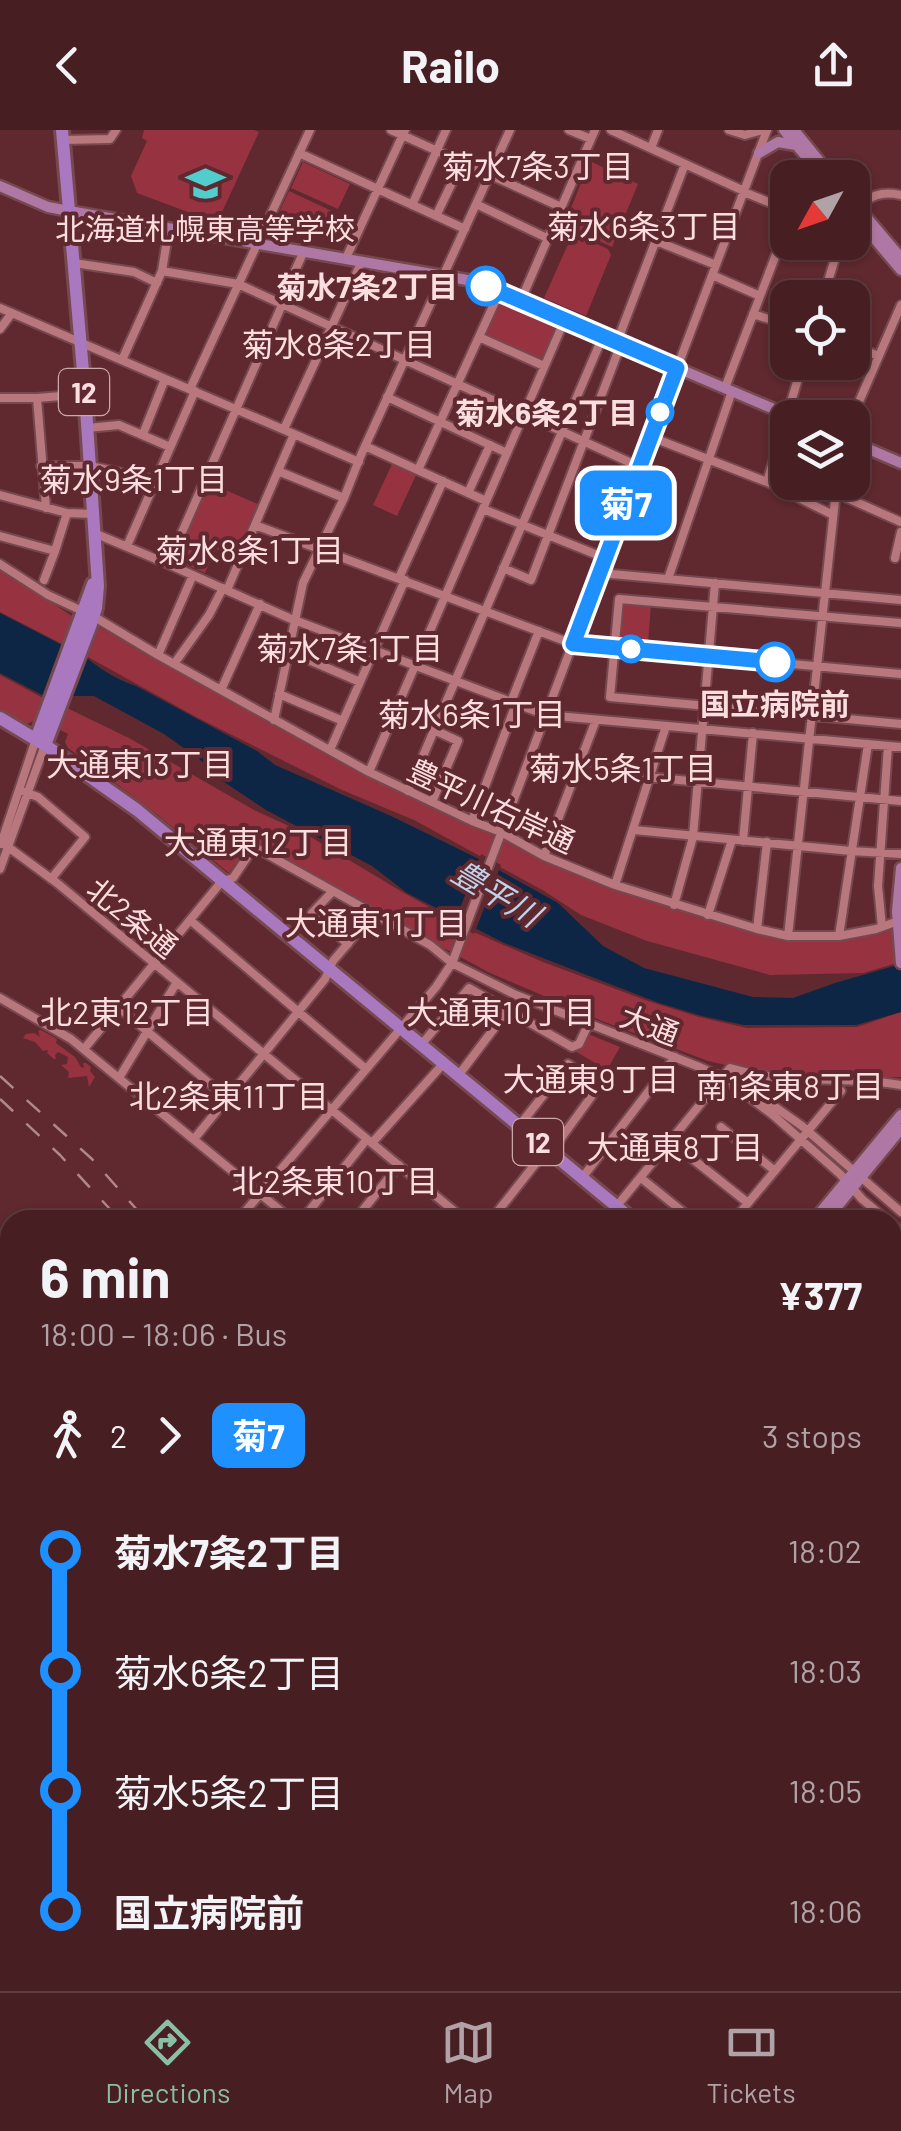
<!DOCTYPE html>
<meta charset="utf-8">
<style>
:root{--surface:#471f23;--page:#4e272b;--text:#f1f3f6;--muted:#b0a2a6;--line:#5f3d41;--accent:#8abfa5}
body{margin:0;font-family:Barlow,"Noto Sans JP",sans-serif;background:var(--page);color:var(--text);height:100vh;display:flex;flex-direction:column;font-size:38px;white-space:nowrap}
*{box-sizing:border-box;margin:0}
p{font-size:32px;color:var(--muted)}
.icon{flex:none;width:55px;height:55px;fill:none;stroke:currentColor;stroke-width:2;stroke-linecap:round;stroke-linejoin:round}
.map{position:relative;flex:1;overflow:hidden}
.details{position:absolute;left:0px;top:1080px;width:902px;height:782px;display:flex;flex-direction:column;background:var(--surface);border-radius:30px 30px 0 0;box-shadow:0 2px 8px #0004,0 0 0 2px var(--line)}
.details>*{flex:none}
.badge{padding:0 20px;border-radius:15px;font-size:35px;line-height:65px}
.needle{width:65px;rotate:230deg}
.buttons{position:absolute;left:770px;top:30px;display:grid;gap:20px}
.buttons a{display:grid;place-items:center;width:100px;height:100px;border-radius:20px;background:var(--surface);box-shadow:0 2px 8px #0004,0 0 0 2px var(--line);font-size:50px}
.map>.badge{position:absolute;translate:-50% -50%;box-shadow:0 0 0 5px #fff}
.legs{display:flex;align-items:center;gap:15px;height:110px;padding:0 40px;font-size:32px}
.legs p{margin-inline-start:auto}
.headline{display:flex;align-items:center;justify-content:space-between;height:170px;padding:0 40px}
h1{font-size:55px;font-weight:700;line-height:75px}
ul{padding:0 40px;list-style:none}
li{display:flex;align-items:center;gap:35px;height:120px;font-size:38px}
li i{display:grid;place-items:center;width:15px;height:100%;margin:0 12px;background:currentColor}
li i::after{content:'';width:25px;height:25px;margin:-12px;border:8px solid;border-radius:50%;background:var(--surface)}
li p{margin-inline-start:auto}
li:first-child i{background:linear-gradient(#0000 50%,currentColor 0)}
li:last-child i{background:linear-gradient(currentColor 50%,#0000 0)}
header{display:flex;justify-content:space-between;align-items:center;height:130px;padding:0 40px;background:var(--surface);font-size:45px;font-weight:700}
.tabs{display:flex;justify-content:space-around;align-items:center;height:140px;border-top:2px solid var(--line);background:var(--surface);font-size:28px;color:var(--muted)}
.tabs a{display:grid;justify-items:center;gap:5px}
.tabs .on{color:var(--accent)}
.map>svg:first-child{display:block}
</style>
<header><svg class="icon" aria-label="back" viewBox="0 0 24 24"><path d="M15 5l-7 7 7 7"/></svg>Railo<svg class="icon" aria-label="share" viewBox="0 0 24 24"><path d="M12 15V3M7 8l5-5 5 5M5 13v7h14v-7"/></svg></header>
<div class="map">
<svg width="901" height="1861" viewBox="0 0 901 1861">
<rect width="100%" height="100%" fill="#5f292f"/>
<!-- green -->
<path fill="#973241" d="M144 0H254L259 2 217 93 137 63 131 46 147 11 142 8Z
M590 31 638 54 612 117 564 95Z
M303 32 350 54 338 79 291 58Z
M289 61 336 83 324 109 277 87Z
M573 103 608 119 611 125 586 186 544 168Z
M500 170 558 195 543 232 483 206Z
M393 332 417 343 397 386 373 375Z
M209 353 258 374 235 427 216 419 205 443 175 430Z
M0 439 75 488 64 515 0 482Z
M622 472 651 475 648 513 619 510Z
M99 497 346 633 510 711 558 737 613 758 779 808 807 812 839 809 877 802 901 794V832L863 843 770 845 647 811 581 785 544 761 414 690 342 660 198 588 88 527Z
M0 545 43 568 38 589 27 594 0 579Z
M67 578 129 608 254 680 304 703 404 763 476 803 543 832 648 871 699 887 747 898 857 897 901 882V947H805L760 943 708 931 602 891 488 842 320 751 235 700 251 713 229 743 149 678 68 618 65 612 68 604 60 600Z
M41 900 57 909 56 913 75 927 81 937 84 938 83 933H86L91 937 90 941 95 947 89 957 87 946 68 948 69 942 61 935 67 934 68 927 58 922 55 925 56 929H54L47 923 48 920 43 921 35 912 23 908 26 904 34 903 40 907 38 901Z
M588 904 620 917 607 940 575 921 580 919Z"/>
<!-- water -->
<path fill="#0e2645" d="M0 483 87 528C101 540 118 550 136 556L257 621 275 635 391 686 479 729 558 773 603 816 644 838 753 867 793 868 835 853 901 834V882L856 895H744L702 886 659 873 504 813 407 763 372 736 266 680 224 652 199 629 164 604 94 566H44L0 543Z"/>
<!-- pier -->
<path fill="#5f292f" d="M481 724 501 735 474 804 454 794Z"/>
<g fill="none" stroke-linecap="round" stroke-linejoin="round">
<defs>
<path id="minor" d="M391 0 561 77
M569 0 591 9 595 0
M611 0 744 61
M729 0 745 5 763 0
M63 10 110 9 116 0
M651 18 658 0
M299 23 465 99
M804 48 811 33
M744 62 788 80
M476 74 547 108
M412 75 446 0
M855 81C869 65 881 61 901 65
M436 86 462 32
M169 98 162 141 238 154 640 337
M656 111 716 135
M346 128 405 0
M74 133 134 142 157 153
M712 145 760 166
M823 168 840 112
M521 170 591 9
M280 174 304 121
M0 178 359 332
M753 184 788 195
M0 199 12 183
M479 207 544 236
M617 212 685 34
M852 216 879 226
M122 230 162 141
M725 258 788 93
M190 259 310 0
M387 267 507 323
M0 268H37
M852 288 901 175
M87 298 119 295 170 317
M284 299 362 131
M143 304 165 249
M651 307 767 352 833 385
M365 316 486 371
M41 336H90L155 350
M418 340 500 161
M278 341 344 368
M767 352 803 232
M468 363 490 315
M836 363 901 392
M0 365 67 383 93 384
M46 378 37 268 85 264
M483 379 605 428
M255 395 573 514 901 544
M94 403 168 434 289 488 546 585 901 617
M0 406 55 421 67 383
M127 416 195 261
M895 428 901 402
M0 434 48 465 93 486 158 525 369 642 472 691 501 702 544 726 615 755 757 799 788 806H839L876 799 901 790
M168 434 282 175
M503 438 531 450 621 214
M600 443 901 470
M399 448 443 351
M668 449 732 261
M44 450 55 421
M227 460 294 304
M901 493 619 469 610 567 901 594
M288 521 360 552
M158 525 193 445
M174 534 209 485 223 458
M221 560 260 474
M279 564 343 591
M511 572 539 501
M274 590 303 453 344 368 361 325 510 0
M330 620 405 450
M581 628 626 645 901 671
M369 642 565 189
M20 660 38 667 85 707 51 749
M408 661 603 206
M432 672 458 611 434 600
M472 691 516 574
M634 700 851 721 901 724
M0 711 57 753 465 1090
M743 711 753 603
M1 714 36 609
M544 726 596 590
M0 739 45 615
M615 755 666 596
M332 762 312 783 348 814
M674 775 693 707 715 453
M708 785 732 710
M190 790 366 939
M882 797 878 756 888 616
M757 799 767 712
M788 806 837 352
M839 806 868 614
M0 868 71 909 292 1090
M118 877 227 968
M421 915 469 858 572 917 579 914 588 895
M84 919 222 751 233 748 254 717 430 815 452 833 516 865 697 936 751 960 802 996 901 1082
M458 946 508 880
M119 948 177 852
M734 956 773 985 840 1044 862 1069 887 1090
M519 996 568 934 599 956 551 1022
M721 997 775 1041
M194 1009 325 849 333 831 373 784
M670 1011 748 1073
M372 1013 443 934
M582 1048 675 927
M641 1048 693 1090
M616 1077 730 938C790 956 842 945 901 955
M238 1090 436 857 452 833 767 0
M302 1090 367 1009
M355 1090 399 1035
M491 1090 547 1019
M734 1090 841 961
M892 1094 901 1102
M892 1170 901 1163
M0 1244 10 1232
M892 1248 901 1238
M892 1255 901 1262
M0 1288 10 1290
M892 1442 901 1449
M892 1508 901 1498
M0 1572 10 1560
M892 1592 901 1581
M892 1675 901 1664
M0 1688 10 1696
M892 1730 901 1737
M0 1747 10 1734
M0 1757 10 1765
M892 1759 901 1748
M0 1820 10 1801
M892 1842 901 1832
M200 1852 210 1861
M262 1852 263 1861
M366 1852 376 1861
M701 1852 711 1861
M765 1852 772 1861
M870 1852 880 1861
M463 1861 470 1852
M606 1861 613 1852
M739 1861 746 1852
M805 1861 812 1852"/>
<path id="major" d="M784 0 824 48
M794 0 833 48
M759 23 778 12 796 15
M0 56 48 77 69 81 473 151 795 288
M852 70 901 128
M852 82 901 140
M852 312 901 333
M901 738 897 781 901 833
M814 1090 901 985
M826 1090 901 999
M98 1861 105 1852"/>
<path id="highway" d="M0 588 45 615 137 680 633 1090
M36 609 93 454
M45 615 91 494 96 478 98 456 85 264 62 0
M892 1304 901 1311"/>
</defs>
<!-- minor casing -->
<use href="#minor" stroke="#76484f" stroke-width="12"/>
<!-- major casing -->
<use href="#major" stroke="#76484f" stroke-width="15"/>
<!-- highway casing -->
<use href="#highway" stroke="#76484f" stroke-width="18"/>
<!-- minor -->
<use href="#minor" stroke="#b7777c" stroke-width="8"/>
<!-- major -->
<use href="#major" stroke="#af78a4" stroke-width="10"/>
<!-- highway -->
<use href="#highway" stroke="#a978be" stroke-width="12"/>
<!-- rail -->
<path stroke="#b0878b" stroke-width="2.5" stroke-dasharray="18 18" stroke-linecap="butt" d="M0 946 92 1029 146 1090
M0 969 60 1025 120 1090
M722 1852 730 1861
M741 1852 748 1861"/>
</g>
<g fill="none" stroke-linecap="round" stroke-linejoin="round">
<defs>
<path id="line-1" d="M486 156 677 238 573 514 775 532"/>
</defs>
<!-- line-1 casing -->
<use href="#line-1" stroke="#fff" stroke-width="22"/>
<!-- line-1 -->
<use href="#line-1" stroke="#1e90ff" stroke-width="15"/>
</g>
<!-- icons -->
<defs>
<symbol id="school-bare" viewBox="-9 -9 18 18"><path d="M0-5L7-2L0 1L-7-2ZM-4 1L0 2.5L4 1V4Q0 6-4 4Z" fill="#52cdcd" stroke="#5f292f" stroke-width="2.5" paint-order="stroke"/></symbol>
</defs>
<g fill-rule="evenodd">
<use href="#school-bare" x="178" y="26" width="55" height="55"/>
</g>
<!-- markers -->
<g fill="#fff" stroke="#1e90ff" stroke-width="5">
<circle cx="486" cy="156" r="18"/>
<circle cx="660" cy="282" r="12"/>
<circle cx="631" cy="519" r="12"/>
<circle cx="775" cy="532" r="18"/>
</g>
<g text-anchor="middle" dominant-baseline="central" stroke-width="8" stroke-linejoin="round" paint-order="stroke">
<!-- shield labels -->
<g fill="#5f292f" stroke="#cca8aa" stroke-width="2.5">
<rect x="59" y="239" width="50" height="46" rx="8"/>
<rect x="513" y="989" width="50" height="46" rx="8"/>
</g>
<g font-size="28" font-weight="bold" fill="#fbdedf">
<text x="84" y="262">12</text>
<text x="538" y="1012">12</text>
</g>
<!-- poi labels -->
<g font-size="30" fill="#fbdedf" stroke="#5f292f">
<text x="205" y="98">北海道札幌東高等学校</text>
</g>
<!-- stop labels -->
<g font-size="30" font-weight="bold" fill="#fbdedf" stroke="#5f292f" text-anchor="end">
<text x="458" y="156">菊水7条2丁目</text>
<text x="638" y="282">菊水6条2丁目</text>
<text x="775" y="573" text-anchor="middle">国立病院前</text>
</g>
<!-- street labels -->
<g font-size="30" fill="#fbdedf" stroke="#5f292f">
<text transform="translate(492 675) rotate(25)">豊平川右岸通</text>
<text transform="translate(133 787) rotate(39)">北2条通</text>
<text transform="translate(650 894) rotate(21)">大通</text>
</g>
<!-- neighbourhood labels -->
<g font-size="32" fill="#fbdedf" stroke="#5f292f">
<text x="538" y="35">菊水7条3丁目</text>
<text x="644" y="95">菊水6条3丁目</text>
<text x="339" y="213">菊水8条2丁目</text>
<text x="134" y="348">菊水9条1丁目</text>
<text x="250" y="419">菊水8条1丁目</text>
<text x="350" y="517">菊水7条1丁目</text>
<text x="472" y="583">菊水6条1丁目</text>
<text x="140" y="633">大通東13丁目</text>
<text x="623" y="637">菊水5条1丁目</text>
<text x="258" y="711">大通東12丁目</text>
<text x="376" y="792">大通東11丁目</text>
<text x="127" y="881">北2東12丁目</text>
<text x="501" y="881">大通東10丁目</text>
<text x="591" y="948">大通東9丁目</text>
<text x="790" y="955">南1条東8丁目</text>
<text x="229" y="965">北2条東11丁目</text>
<text x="675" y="1016">大通東8丁目</text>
<text x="335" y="1050">北2条東10丁目</text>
</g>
<!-- water labels -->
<g font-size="32" font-style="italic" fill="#c0d2e9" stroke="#5f292f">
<text transform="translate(497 762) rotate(31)">豊平川</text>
</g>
</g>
</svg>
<div class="buttons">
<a><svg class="needle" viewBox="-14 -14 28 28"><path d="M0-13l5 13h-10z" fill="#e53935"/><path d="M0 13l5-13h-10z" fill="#b0a2a6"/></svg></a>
<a><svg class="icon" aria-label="locate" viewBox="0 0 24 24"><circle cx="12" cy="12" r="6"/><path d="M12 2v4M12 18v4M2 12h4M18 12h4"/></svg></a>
<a><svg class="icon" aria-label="layers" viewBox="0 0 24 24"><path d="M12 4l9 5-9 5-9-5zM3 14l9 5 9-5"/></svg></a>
</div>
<b class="badge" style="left:626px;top:373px;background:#1e90ff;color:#fff">菊7</b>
<section class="details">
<div class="headline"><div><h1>6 min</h1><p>18:00 – 18:06 · Bus</p></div><b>¥377</b></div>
<div class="legs"><svg class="icon" aria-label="walk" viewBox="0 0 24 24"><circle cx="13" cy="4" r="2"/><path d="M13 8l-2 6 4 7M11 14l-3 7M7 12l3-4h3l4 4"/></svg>2<svg class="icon" aria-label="forward" viewBox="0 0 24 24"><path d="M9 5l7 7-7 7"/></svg><b class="badge" style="background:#1e90ff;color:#fff">菊7</b><p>3 stops</p></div>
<ul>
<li><i style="color:#1e90ff"></i><b>菊水7条2丁目</b><p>18:02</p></li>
<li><i style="color:#1e90ff"></i><span>菊水6条2丁目</span><p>18:03</p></li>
<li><i style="color:#1e90ff"></i><span>菊水5条2丁目</span><p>18:05</p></li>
<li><i style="color:#1e90ff"></i><b>国立病院前</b><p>18:06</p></li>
</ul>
</section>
</div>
<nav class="tabs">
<a class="on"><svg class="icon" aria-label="directions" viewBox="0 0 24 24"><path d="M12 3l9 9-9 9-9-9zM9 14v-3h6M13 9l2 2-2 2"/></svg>Directions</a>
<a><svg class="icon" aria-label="map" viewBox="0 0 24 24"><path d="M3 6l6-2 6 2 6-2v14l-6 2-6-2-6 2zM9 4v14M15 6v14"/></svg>Map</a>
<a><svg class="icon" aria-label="tickets" viewBox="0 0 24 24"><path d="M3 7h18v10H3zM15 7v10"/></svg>Tickets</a>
</nav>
